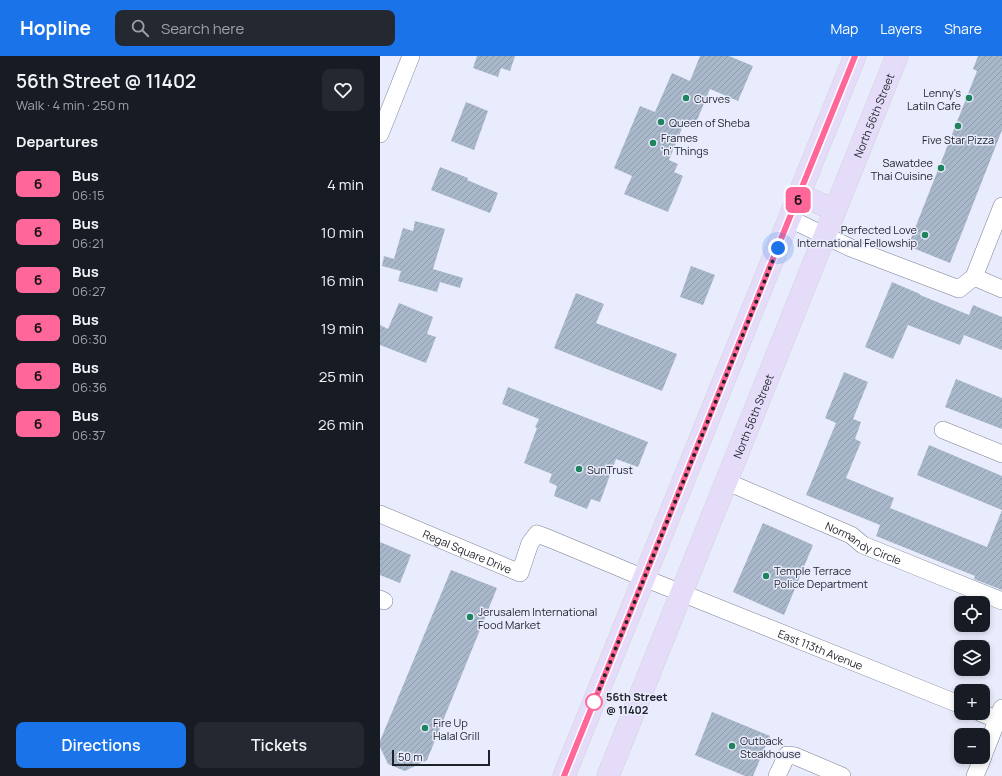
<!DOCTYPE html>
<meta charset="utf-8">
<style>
:root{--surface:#171b24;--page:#242831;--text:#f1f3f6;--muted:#9ea1a6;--accent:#1a73e8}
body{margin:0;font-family:Manrope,sans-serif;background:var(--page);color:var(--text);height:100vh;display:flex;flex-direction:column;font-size:15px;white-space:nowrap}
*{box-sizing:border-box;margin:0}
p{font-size:13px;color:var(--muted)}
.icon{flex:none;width:22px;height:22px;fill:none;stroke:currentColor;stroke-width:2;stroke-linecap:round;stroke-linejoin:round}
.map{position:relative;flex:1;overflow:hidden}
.details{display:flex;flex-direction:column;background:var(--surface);width:380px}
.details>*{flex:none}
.badge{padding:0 8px;border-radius:6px;font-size:14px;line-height:26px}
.tools{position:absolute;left:574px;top:540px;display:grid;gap:8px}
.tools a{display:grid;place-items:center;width:36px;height:36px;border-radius:8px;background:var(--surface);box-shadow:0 2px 6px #0003;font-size:20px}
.scale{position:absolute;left:12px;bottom:10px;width:98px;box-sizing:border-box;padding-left:4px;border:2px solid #1f2129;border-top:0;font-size:11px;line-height:14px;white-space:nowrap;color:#1f2129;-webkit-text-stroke:3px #e8ecfd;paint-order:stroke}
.you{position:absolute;width:20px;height:20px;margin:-10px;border:3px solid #fff;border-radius:50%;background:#1a73e8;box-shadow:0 0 0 6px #1a73e833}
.map>.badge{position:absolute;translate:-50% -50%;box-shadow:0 0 0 2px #fff}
h2{padding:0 16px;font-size:15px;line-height:36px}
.round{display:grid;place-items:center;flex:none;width:42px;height:42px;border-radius:8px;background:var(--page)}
.headline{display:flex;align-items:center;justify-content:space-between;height:68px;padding:0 16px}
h1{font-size:19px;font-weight:600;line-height:30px}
.action{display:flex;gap:8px;margin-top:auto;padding:8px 16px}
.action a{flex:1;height:46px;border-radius:8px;background:var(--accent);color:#fff;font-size:16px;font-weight:600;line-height:46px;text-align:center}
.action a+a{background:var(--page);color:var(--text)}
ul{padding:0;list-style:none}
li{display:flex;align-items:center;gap:12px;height:48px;padding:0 16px}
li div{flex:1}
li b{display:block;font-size:15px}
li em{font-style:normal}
li .badge{min-width:44px;font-weight:700;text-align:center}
header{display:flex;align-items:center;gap:24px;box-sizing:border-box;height:56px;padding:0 20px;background:var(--accent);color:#fff}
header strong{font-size:19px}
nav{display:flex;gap:22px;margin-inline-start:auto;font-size:14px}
.search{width:280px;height:36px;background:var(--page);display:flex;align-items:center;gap:10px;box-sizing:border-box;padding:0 14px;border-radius:8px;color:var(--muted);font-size:15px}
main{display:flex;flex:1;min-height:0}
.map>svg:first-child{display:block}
</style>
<header>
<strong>Hopline</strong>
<div class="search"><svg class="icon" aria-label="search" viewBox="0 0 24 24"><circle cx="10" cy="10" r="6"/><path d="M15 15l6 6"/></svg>Search here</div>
<nav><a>Map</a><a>Layers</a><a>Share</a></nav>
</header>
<main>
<section class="details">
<div class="headline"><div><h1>56th Street @ 11402</h1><p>Walk · 4 min · 250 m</p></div><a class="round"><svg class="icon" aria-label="heart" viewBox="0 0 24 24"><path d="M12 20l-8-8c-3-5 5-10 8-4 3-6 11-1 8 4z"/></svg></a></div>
<h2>Departures</h2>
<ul>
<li><span class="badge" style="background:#f69;color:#111">6</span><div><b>Bus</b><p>06:15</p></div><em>4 min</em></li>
<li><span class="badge" style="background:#f69;color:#111">6</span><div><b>Bus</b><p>06:21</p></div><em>10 min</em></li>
<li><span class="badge" style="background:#f69;color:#111">6</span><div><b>Bus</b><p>06:27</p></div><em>16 min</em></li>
<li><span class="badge" style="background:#f69;color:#111">6</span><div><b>Bus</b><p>06:30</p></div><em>19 min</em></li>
<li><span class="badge" style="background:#f69;color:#111">6</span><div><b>Bus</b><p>06:36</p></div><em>25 min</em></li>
<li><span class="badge" style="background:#f69;color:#111">6</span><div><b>Bus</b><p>06:37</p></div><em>26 min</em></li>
</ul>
<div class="action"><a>Directions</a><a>Tickets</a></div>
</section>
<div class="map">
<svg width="622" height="720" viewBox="0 0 622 720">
<defs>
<pattern id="building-hatch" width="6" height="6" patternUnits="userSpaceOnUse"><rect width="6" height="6" fill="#a8b7c9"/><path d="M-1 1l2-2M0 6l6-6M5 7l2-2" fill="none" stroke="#909dad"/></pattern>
</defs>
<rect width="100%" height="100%" fill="#e8ecfd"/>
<!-- building -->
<path fill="url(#building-hatch)" d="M97 0H135L130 15 121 12 118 21 93 12Z
M320 0H349L373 10 358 45 330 33 315 69 305 65 289 104 298 108 294 116 303 120 288 156 244 138 252 120 234 112 260 50 275 56 292 17 310 25Z
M598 0H622V74L570 207 528 190 597 15 593 13Z
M86 46 108 55 94 94 71 85Z
M60 111 88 122 87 124 118 137 110 157 51 134Z
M35 165 65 173 53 213 83 222 80 232 60 226 57 236 18 225 21 215 2 210 4 200 14 203 23 172 33 175Z
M311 210 335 219 323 249 300 241Z
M512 226 540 238V239L589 259 593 249 622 261V294L584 279 580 289 528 269 513 303 485 291Z
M196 237 224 248 216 267 297 298 282 335 174 292Z
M19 247 53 261 47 278 56 281 46 307 0 289V269L8 273Z
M464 316 488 326 473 363 481 366 475 383 481 386 466 422 514 442 510 452 607 491 622 454 537 419 549 389 622 420V534L594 523 595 520 496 480 500 469 426 439 456 367 445 362Z
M576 323 622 342V373L565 351Z
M128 331 268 386 258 411 236 403 220 446 211 443 207 453 174 440 177 430 169 426 172 418 144 407 157 372 155 371 159 363 122 348Z
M383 467 433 489 404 559 353 536Z
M0 486 31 499 20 527 0 519Z
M71 514 117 532 47 704 25 715 8 708 0 691V685Z
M332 656 390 680 373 720H365L315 699Z"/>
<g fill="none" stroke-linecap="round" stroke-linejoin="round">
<defs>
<g id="minor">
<path d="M0 78 31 0"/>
<path d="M410 163 471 192 579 233 594 221 622 233"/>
<path d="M594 221 622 150"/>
<path d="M563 374 622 398"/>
<path id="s1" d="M345 425 471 479 483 489 622 545"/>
<path id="s2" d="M0 458 140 517 150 487 157 478 168 482 264 522 581 649"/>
<path d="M0 543 4 545"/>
<path d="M601 657 622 665"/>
<path d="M603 700 622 652"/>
<path d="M397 720 407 699 415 700 462 720"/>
<path d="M595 720 603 701"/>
</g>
<g id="major">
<path d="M420 139 455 154"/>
<path d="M184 720 475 0"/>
<path id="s3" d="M228 720 517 0"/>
</g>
</defs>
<!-- minor casing -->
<use href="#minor" stroke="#7b7f92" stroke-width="18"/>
<!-- major casing -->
<use href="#major" stroke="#d2d3d4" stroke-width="23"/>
<!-- minor -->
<use href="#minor" stroke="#fff" stroke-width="17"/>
<!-- major -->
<use href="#major" stroke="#e4dcf8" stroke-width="22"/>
</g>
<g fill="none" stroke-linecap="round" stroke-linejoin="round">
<defs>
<path id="line" d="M184 720 475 0"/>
</defs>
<!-- line casing -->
<use href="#line" stroke="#fff" stroke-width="9"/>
<!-- line -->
<use href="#line" stroke="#f69" stroke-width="6"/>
<!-- walk -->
<path stroke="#1f2129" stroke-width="4" stroke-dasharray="0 7.2" d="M214 646 398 192"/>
</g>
<!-- markers -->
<g fill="#1f845e" stroke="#e8ecfd" stroke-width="1.5">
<circle cx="306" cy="42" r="4"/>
<circle cx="589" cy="42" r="4"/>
<circle cx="281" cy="66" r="4"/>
<circle cx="578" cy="70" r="4"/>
<circle cx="273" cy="87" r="4"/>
<circle cx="561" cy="112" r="4"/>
<circle cx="545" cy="179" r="4"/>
<circle cx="199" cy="413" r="4"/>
<circle cx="386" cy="520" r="4"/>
<circle cx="90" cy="561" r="4"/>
<circle cx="45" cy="672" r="4"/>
<circle cx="352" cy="690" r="4"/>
</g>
<circle fill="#fff" stroke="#f69" stroke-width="2" cx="214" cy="646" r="8"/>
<g text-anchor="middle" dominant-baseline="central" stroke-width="3" stroke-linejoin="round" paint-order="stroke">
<!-- poi labels -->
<g font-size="11" fill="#1f2129" stroke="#e8ecfd" text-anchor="start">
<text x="581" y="36" text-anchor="end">Lenny's<tspan x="581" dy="13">Latiln Cafe</tspan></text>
<text x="314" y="42">Curves</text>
<text x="289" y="66">Queen of Sheba</text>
<text x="281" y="81">Frames<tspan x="281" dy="13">'n' Things</tspan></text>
<text x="578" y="83" text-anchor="middle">Five Star Pizza</text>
<text x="553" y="106" text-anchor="end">Sawatdee<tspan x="553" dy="13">Thai Cuisine</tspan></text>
<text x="537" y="173" text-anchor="end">Perfected Love<tspan x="537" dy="13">International Fellowship</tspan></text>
<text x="207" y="413">SunTrust</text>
<text x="394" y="514">Temple Terrace<tspan x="394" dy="13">Police Department</tspan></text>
<text x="98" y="555">Jerusalem International<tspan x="98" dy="13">Food Market</tspan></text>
<text x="53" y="666">Fire Up<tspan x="53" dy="13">Halal Grill</tspan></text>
<text x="360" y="684">Outback<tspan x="360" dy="13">Steakhouse</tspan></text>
</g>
<!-- street labels -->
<g font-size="11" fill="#1f2129" stroke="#e8ecfd">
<text stroke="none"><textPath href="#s3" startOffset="712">North 56th Street</textPath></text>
<text stroke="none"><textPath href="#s3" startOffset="388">North 56th Street</textPath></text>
<text stroke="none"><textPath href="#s1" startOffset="152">Normandy Circle</textPath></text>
<text stroke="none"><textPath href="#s2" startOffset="95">Regal Square Drive</textPath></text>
<text stroke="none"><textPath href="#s2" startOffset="501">East 113th Avenue</textPath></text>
</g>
<!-- stop labels -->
<g font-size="11" font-weight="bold" fill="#1f2129" stroke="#e8ecfd" text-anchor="start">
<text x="226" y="640">56th Street<tspan x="226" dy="13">@ 11402</tspan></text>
</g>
</g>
</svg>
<div class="tools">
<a><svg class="icon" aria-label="locate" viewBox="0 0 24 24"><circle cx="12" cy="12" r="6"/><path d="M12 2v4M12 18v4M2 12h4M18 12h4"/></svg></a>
<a><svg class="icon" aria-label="layers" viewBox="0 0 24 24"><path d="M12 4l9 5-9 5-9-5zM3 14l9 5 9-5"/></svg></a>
<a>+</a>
<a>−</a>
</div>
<div class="scale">50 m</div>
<div class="you" style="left:398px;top:192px"></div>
<b class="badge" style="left:418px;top:144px;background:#f69;color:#111">6</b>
</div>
</main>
